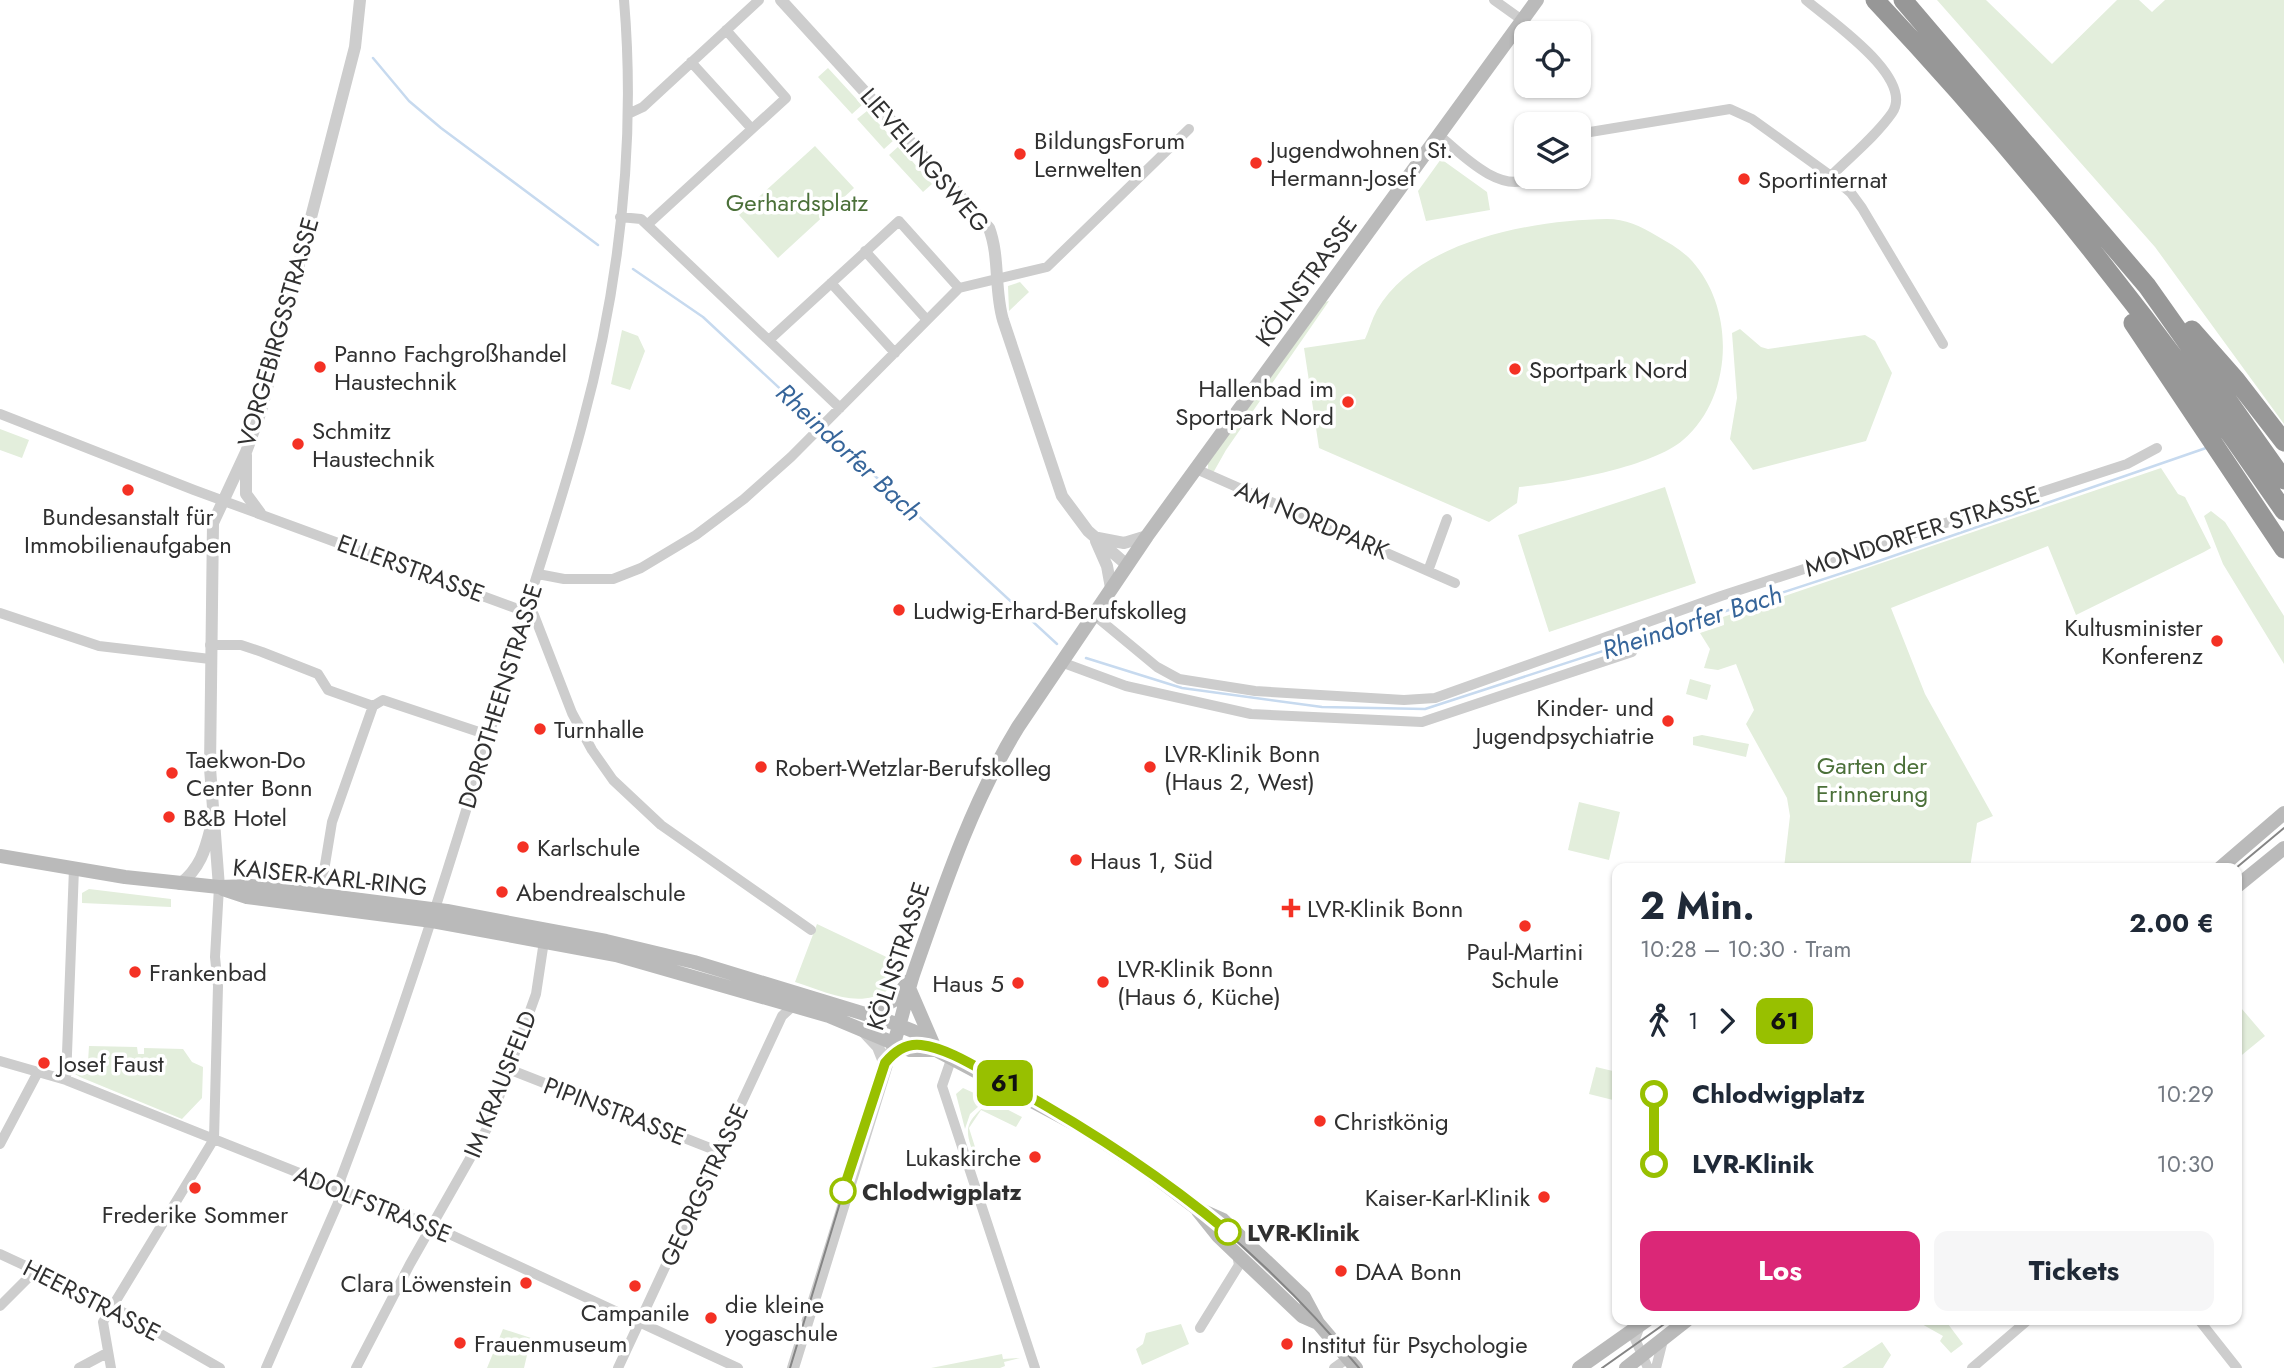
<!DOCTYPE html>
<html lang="de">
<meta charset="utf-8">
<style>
:root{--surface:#fff;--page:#f6f6f7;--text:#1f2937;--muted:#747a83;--accent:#db2777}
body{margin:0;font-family:Jost,sans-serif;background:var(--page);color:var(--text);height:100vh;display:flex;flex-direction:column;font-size:26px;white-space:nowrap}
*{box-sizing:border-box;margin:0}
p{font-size:23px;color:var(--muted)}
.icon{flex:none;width:38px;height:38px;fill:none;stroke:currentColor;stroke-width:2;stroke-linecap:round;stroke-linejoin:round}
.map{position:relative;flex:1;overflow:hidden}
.panel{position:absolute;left:1612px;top:863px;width:630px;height:462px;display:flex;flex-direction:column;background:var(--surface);border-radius:14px;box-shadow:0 2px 5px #0004}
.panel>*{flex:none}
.badge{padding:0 14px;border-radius:10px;font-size:24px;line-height:46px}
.controls{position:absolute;left:1514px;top:21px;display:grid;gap:14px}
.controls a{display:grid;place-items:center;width:77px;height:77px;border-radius:14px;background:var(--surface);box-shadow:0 2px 5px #0004;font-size:35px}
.map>.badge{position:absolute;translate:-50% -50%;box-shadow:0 0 0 4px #fff}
.legs{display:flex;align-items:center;gap:10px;height:77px;padding:0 28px;font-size:23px}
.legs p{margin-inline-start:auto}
.summary{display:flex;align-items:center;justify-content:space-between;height:119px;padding:0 28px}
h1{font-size:38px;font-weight:700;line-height:52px}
.primary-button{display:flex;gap:14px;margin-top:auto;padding:14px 28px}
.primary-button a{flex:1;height:80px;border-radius:14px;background:var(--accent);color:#fff;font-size:28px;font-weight:700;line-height:80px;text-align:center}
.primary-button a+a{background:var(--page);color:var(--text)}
ul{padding:0 28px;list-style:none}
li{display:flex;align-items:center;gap:24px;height:70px;font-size:26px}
li i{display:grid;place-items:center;width:10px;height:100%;margin:0 9px;background:currentColor}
li i::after{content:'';width:18px;height:18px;margin:-9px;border:5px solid;border-radius:50%;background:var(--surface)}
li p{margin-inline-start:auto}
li:first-child i{background:linear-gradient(#0000 50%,currentColor 0)}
li:last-child i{background:linear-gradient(currentColor 50%,#0000 0)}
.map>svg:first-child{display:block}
</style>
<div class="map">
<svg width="2284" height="1368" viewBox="0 0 2284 1368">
<rect width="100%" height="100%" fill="#fff"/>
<!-- green -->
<path fill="#e3eedc" d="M1937 0H1986L2052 64 2117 0H2139L2152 12 2165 0H2284V424L2155 247Z
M828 68 862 105 852 114 818 77Z
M867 111 894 140 884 149 857 119Z
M815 146 854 188 778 258 739 215Z
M899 146 932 184 923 192 889 155Z
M1441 159 1487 192 1490 210 1426 221 1418 191Z
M1607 219C1625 219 1641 226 1657 236 1669 243 1682 250 1692 261 1736 310 1733 397 1683 440 1652 467 1561 483 1519 487L1517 503 1489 522 1319 448 1304 348 1365 339C1369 330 1372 319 1377 310 1417 240 1534 220 1607 219Z
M1020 282 1029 292 1009 311 1008 286Z
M1329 301 1226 450 1213 473 1208 469V463L1325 302Z
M1740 329 1761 347 1768 349 1865 335 1875 341 1892 373 1866 441 1753 470 1730 439 1737 398 1732 333Z
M622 330 638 336 645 351 630 390 611 384Z
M0 429 29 440 22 458 0 450Z
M2161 468 2178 494 2185 497 2211 548 2204 552 2076 615 2048 546 1891 608 1925 694 1993 816 1977 823 1970 868H1784L1790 816 1787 798 1746 724 1754 710 1736 664 1718 670 1704 668 1710 649 1700 633 1724 625 1723 617Z
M1665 487 1696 583 1549 632 1518 535Z
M2211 511 2225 522 2284 616V664L2223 564 2204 516Z
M1690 679 1711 685 1707 700 1686 694Z
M1702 735 1749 744 1746 757 1693 745V737Z
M1579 802 1620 812 1609 860 1568 850Z
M89 889 171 899V907L82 903V893Z
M817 924 897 962 888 990C858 1010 825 991 795 982Z
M2236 1002 2265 1036 2237 1059H2236Z
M89 1046 137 1047 138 1054H144V1048L183 1049 192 1062 203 1067 202 1098 182 1119 80 1077 75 1074 88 1062Z
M1596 1067 1617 1072V1101L1589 1094Z
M963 1088 987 1099 970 1114 965 1129 956 1094Z
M991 1101 1022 1117 1016 1127 981 1110 969 1128 981 1166 978 1167C966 1131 959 1126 991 1101Z
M1925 1320H1945L1963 1344 1951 1353 1940 1341 1943 1336 1920 1323Z
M1181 1324 1189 1344 1142 1365 1136 1349 1143 1344 1146 1333Z
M503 1329 531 1338 524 1368H487Z
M1882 1342 1891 1355 1883 1368H1842Z
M1002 1354 1003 1359 1020 1358 1004 1362 1005 1366 1000 1368H931Z"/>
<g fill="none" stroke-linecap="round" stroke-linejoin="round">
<!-- stream -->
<path stroke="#c7daef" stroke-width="2.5" d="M373 58 409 101 441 128 598 245
M633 269 703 317 818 424
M823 428 1057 644
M1086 658 1182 688 1322 707 1425 709 1870 564 2206 448"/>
<!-- minor -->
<path stroke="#cdcdcd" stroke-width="10" d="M1494 0 1522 20
M691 62 752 129
M628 114 643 107 759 0
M1578 134 1730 109 1752 119 1831 176C1851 156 1876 136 1892 113 1916 78 1829 20 1806 0
M1440 136C1462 155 1502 196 1532 177
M1831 176 1851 193 1862 208 1943 344
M620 217 641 219 840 408
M647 225 786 98 726 30
M865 251 927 320
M831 283 895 353
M769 340 899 221 959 288
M0 414 194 490 534 615 572 713 592 750 613 780 661 825 811 930
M1196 469 1455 583
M1428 571 1447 519
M538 574 564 579H613L641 568 696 535 744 499 791 457 959 288 1047 267 1189 129
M0 613 99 646 210 659
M1093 614 1157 667 1179 679 1255 691 1404 700 1435 698 1721 596 2127 464 2157 448
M210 645H241L262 652 318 674 328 690 373 706
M1061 662 1126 686 1251 714 1422 722 1632 652
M373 706 383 700 488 735
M320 895 332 822 373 706
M952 1057 942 1086 1035 1368
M0 1061 66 1080 432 1226 738 1368
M511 1070 720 1152
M66 1080 74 868
M0 1144 38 1072
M0 1254 112 1306 220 1368
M0 1306 36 1270
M2199 1320 2237 1368
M1640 1326 1635 1339 1648 1368
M1200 1328 1239 1265 1237 1254
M79 1368 107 1353
M111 1368 103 1322 214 1139 218 986 215 957 219 887
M266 1368 338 1203 341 1178C409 999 466 815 520 631 540 562 564 494 582 425 619 288 636 142 624 0
M356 1368 410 1264 489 1125 536 994 544 941
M618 1368 782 1016 794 1005
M1334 1368 1348 1358
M1656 1368 1663 1340
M1972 1368 2028 1320"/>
<!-- tertiary -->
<path stroke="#cdcdcd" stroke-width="12" d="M781 0 989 228C1000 257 994 289 1003 320L1062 496 1088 531 1127 565
M246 455V494L260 513
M1098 538 1124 543 1147 536
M1096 541 1107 566 1111 588
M180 884C200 868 205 851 211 827
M219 887 210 768 213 523 246 452 261 411 355 47 360 0
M864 1032 878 1047 886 1067
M793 1368 894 1042"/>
<!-- secondary -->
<path stroke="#bababa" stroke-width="14" d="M0 856 125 877 219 887 251 886 447 911 606 941 694 962 888 1021 913 1031 936 1050 1079 1126 1146 1170 1196 1208 1223 1220 1304 1297 1318 1323 1356 1368
M2220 868 2284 813
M2236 887 2284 848
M223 889 247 897 432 921 616 955 829 1016 910 1050H936
M909 988 934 1046
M868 1014 894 1000 909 981
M894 1042C902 1020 906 997 913 975 943 889 971 804 1018 727L1147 536 1537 0
M1198 1211 1218 1236 1302 1316 1318 1323
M1579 1368 1647 1320
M1626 1368 1687 1320"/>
<!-- motorway -->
<path stroke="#979797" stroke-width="19" d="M1875 0C2025 159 2161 331 2284 511
M1903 0 2147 286 2284 480
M2133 323 2284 549
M2192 330 2236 380 2284 442"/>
<!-- tram -->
<path stroke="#858585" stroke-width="2" d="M2236 868 2284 828
M790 1368 878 1077C906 1015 967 1063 1009 1085 1144 1157 1262 1249 1359 1368
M1602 1368 1670 1320"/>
</g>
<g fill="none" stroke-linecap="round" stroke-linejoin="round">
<defs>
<path id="line-1" d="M843 1191 885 1063C894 1052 905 1043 921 1045 947 1048 976 1067 998 1079 1081 1124 1156 1172 1228 1232"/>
</defs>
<!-- line-1 casing -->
<use href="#line-1" stroke="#fff" stroke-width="16"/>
<!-- line-1 -->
<use href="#line-1" stroke="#98c000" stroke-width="10"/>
</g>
<!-- markers -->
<g fill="#f43124" stroke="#fff" stroke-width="2.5">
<circle cx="1020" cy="154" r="7"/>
<circle cx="1256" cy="163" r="7"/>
<circle cx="1744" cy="179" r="7"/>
<circle cx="320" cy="367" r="7"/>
<circle cx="1515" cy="369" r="7"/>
<circle cx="1348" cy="402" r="7"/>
<circle cx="298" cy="444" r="7"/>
<circle cx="128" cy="490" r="7"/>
<circle cx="899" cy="610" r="7"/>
<circle cx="2217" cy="641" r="7"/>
<circle cx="1668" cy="721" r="7"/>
<circle cx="540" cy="729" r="7"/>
<circle cx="761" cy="767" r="7"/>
<circle cx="1150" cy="767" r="7"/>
<circle cx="172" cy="773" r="7"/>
<circle cx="169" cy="817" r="7"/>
<circle cx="523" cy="847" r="7"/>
<circle cx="1076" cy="860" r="7"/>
<circle cx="502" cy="892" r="7"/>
<path d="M1287.5 897.5h7v7h7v7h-7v7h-7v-7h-7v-7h7z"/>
<circle cx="1525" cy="926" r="7"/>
<circle cx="135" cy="972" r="7"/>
<circle cx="1103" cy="982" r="7"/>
<circle cx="1018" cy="983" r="7"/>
<circle cx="44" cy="1063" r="7"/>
<circle cx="1320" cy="1121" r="7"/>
<circle cx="1035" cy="1157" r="7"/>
<circle cx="195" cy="1188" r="7"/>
<circle cx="1544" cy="1197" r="7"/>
<circle cx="1341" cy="1271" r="7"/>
<circle cx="526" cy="1283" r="7"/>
<circle cx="635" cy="1286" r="7"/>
<circle cx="711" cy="1318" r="7"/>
<circle cx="460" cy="1343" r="7"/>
<circle cx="1287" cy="1344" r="7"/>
</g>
<g fill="#fff" stroke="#98c000" stroke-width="3.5">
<circle cx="843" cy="1191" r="12"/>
<circle cx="1228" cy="1232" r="12"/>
</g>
<g text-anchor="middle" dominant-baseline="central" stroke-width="7" stroke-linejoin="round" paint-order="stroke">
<!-- poi labels -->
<g font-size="24" fill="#303030" stroke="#fff" text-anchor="start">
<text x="1034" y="140">BildungsForum<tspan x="1034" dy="28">Lernwelten</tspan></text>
<text x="1270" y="149">Jugendwohnen St.<tspan x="1270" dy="28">Hermann-Josef</tspan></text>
<text x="1758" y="179">Sportinternat</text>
<text x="334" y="353">Panno Fachgroßhandel<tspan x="334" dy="28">Haustechnik</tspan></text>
<text x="1529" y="369">Sportpark Nord</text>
<text x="1334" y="388" text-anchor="end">Hallenbad im<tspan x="1334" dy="28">Sportpark Nord</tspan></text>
<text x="312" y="430">Schmitz<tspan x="312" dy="28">Haustechnik</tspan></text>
<text x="128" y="516" text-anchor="middle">Bundesanstalt für<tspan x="128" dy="28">Immobilienaufgaben</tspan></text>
<text x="913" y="610">Ludwig-Erhard-Berufskolleg</text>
<text x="2203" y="627" text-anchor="end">Kultusminister<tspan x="2203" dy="28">Konferenz</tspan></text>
<text x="1654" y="707" text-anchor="end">Kinder- und<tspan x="1654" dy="28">Jugendpsychiatrie</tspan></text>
<text x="554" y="729">Turnhalle</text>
<text x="1164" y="753">LVR-Klinik Bonn<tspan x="1164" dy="28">(Haus 2, West)</tspan></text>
<text x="186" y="759">Taekwon-Do<tspan x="186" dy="28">Center Bonn</tspan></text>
<text x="775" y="767">Robert-Wetzlar-Berufskolleg</text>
<text x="183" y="817">B&amp;B Hotel</text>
<text x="537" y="847">Karlschule</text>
<text x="1090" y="860">Haus 1, Süd</text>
<text x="516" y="892">Abendrealschule</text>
<text x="1307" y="908">LVR-Klinik Bonn</text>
<text x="1525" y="951" text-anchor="middle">Paul-Martini<tspan x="1525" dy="28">Schule</tspan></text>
<text x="1117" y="968">LVR-Klinik Bonn<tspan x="1117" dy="28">(Haus 6, Küche)</tspan></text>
<text x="149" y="972">Frankenbad</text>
<text x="1004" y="983" text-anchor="end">Haus 5</text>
<text x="58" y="1063">Josef Faust</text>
<text x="1334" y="1121">Christkönig</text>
<text x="1021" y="1157" text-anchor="end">Lukaskirche</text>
<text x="1530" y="1197" text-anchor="end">Kaiser-Karl-Klinik</text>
<text x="195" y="1214" text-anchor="middle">Frederike Sommer</text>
<text x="1355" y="1271">DAA Bonn</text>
<text x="512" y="1283" text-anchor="end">Clara Löwenstein</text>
<text x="725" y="1304">die kleine<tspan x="725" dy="28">yogaschule</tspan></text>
<text x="635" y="1312" text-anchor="middle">Campanile</text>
<text x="474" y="1343">Frauenmuseum</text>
<text x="1301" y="1344">Institut für Psychologie</text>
</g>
<!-- street labels -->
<g font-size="24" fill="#303030" stroke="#fff">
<text transform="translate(925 160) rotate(49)">LIEVELINGSWEG</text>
<text transform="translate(1306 281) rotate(-54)">KÖLNSTRASSE</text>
<text transform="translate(278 332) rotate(-74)">VORGEBIRGSSTRASSE</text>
<text transform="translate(1312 520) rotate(23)">AM NORDPARK</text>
<text transform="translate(1922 531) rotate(-18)">MONDORFER STRASSE</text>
<text transform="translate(411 568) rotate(20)">ELLERSTRASSE</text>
<text transform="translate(500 696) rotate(-73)">DOROTHEENSTRASSE</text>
<text transform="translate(330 877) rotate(6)">KAISER-KARL-RING</text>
<text transform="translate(898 956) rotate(-72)">KÖLNSTRASSE</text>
<text transform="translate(500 1084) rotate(-68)">IM KRAUSFELD</text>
<text transform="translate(615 1111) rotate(21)">PIPINSTRASSE</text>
<text transform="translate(704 1185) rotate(-65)">GEORGSTRASSE</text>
<text transform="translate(373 1204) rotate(22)">ADOLFSTRASSE</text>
<text transform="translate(92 1300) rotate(27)">HEERSTRASSE</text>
</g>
<!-- park labels -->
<g font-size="24" fill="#4b7039" stroke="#fff">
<text x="797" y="202">Gerhardsplatz</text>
<text x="1872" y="765">Garten der<tspan x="1872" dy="28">Erinnerung</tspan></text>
</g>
<!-- stop labels -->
<g font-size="24" font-weight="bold" fill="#303030" stroke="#fff" text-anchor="start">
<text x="862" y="1191">Chlodwigplatz</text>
<text x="1247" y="1232">LVR-Klinik</text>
</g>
<!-- water labels -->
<g font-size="26" font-style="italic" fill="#36659a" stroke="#fff">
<text transform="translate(849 452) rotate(43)">Rheindorfer Bach</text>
<text transform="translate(1692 622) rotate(-18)">Rheindorfer Bach</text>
</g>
</g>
</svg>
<div class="controls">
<a><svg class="icon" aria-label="locate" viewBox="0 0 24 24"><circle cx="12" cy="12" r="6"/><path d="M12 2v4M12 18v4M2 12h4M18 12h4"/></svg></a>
<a><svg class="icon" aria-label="layers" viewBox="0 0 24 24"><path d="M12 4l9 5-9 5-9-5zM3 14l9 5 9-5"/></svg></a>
</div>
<b class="badge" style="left:1005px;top:1083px;background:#98c000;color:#111">61</b>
<section class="panel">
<div class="summary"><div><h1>2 Min.</h1><p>10:28 – 10:30 · Tram</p></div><b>2.00 €</b></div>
<div class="legs"><svg class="icon" aria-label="walk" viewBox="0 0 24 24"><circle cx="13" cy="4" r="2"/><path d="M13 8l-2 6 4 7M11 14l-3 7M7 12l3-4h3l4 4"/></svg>1<svg class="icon" aria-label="forward" viewBox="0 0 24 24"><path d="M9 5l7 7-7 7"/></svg><b class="badge" style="background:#98c000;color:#111">61</b></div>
<ul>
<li><i style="color:#98c000"></i><b>Chlodwigplatz</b><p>10:29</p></li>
<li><i style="color:#98c000"></i><b>LVR-Klinik</b><p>10:30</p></li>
</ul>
<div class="primary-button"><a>Los</a><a>Tickets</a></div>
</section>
</div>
